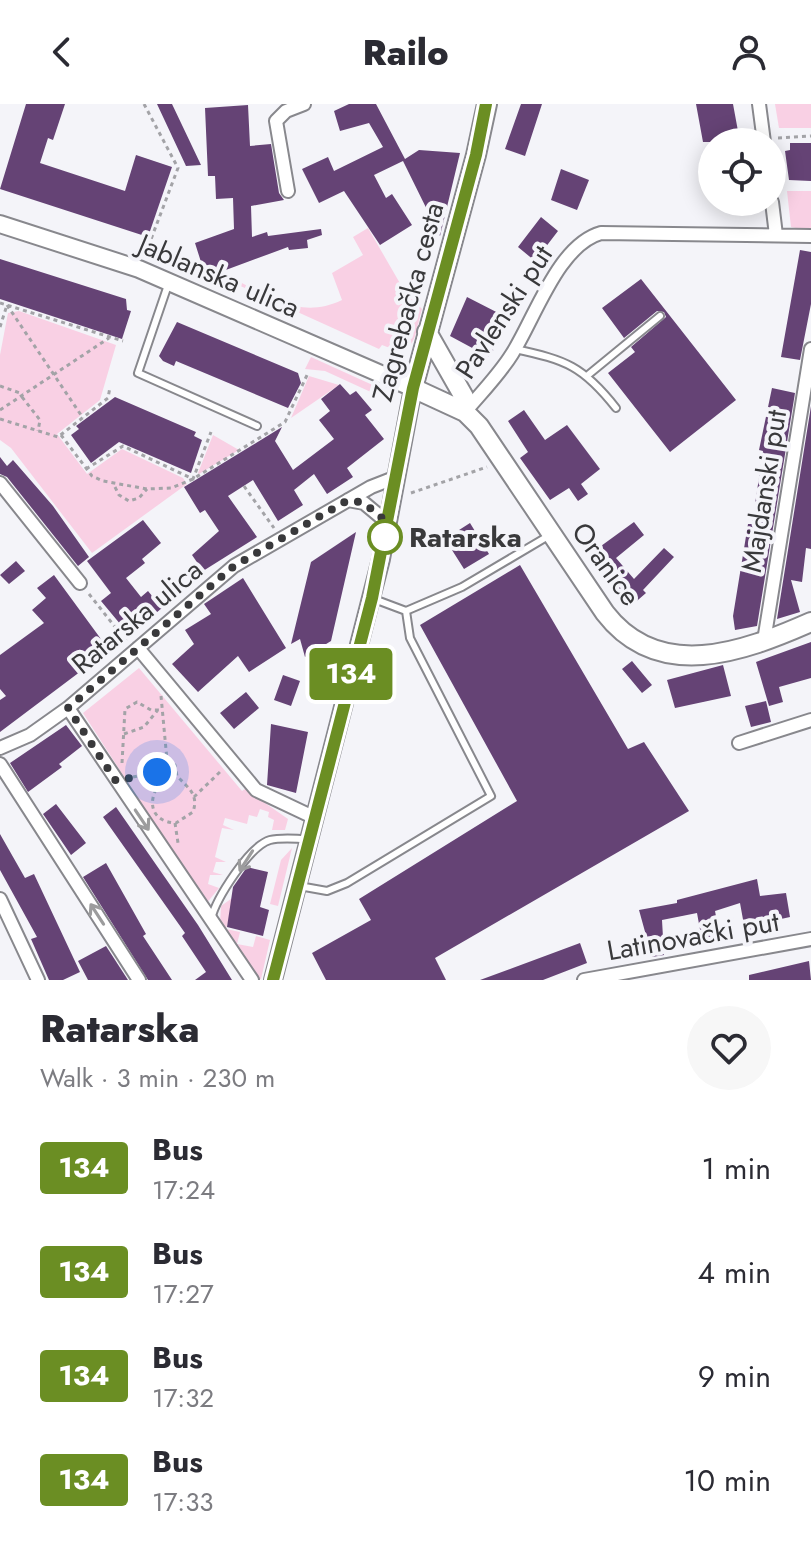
<!DOCTYPE html>
<meta charset="utf-8">
<style>
:root{--surface:#fff;--page:#f7f7f7;--text:#2b2b33;--muted:#7c7c81}
body{margin:0;font-family:Jost,sans-serif;background:var(--page);color:var(--text);height:100vh;display:flex;flex-direction:column;font-size:30px;white-space:nowrap}
*{box-sizing:border-box;margin:0}
p{font-size:26px;color:var(--muted)}
.icon{flex:none;width:44px;height:44px;fill:none;stroke:currentColor;stroke-width:2;stroke-linecap:round;stroke-linejoin:round}
.map{position:relative;height:876px;overflow:hidden}
.panel{display:flex;flex-direction:column;background:var(--surface);flex:1}
.panel>*{flex:none}
.badge{padding:0 16px;border-radius:6px;font-size:28px;line-height:52px}
.buttons{position:absolute;left:698px;top:24px;display:grid;gap:16px}
.buttons a{display:grid;place-items:center;width:88px;height:88px;border-radius:50%;background:var(--surface);box-shadow:0 4px 20px #0003;font-size:40px}
.you{position:absolute;width:40px;height:40px;margin:-20px;border:6px solid #fff;border-radius:50%;background:#1a73e8;box-shadow:0 0 0 12px #1a73e833}
.map>.badge{position:absolute;translate:-50% -50%;box-shadow:0 0 0 4px #fff}
.round{display:grid;place-items:center;flex:none;width:84px;height:84px;border-radius:42px;background:var(--page)}
.head{display:flex;align-items:center;justify-content:space-between;height:136px;padding:0 40px}
h1{font-size:38px;font-weight:800;line-height:60px}
ul{padding:0;list-style:none}
li{display:flex;align-items:center;gap:24px;height:104px;padding:0 40px}
li div{flex:1}
li b{display:block;font-size:30px}
li em{font-style:normal}
li .badge{min-width:88px;font-weight:700;text-align:center}
header{display:flex;justify-content:space-between;align-items:center;height:104px;padding:0 40px;background:var(--surface);font-size:36px;font-weight:800}
.map>svg:first-child{display:block}
</style>
<header><svg class="icon" aria-label="back" viewBox="0 0 24 24"><path d="M15 5l-7 7 7 7"/></svg>Railo<svg class="icon" aria-label="person" viewBox="0 0 24 24"><circle cx="12" cy="8" r="4"/><path d="M4 21q1-7 8-7t8 7"/></svg></header>
<div class="map">
<svg width="811" height="876" viewBox="0 0 811 876">
<rect width="100%" height="100%" fill="#f4f4f9"/>
<!-- green -->
<path fill="#f9d0e4" d="M775 0H811V24H779Z
M787 87H811V127L791 123Z
M368 124 405 188 422 205C414 232 417 255 382 241L379 245 236 180 238 177C274 195 302 215 342 196L332 169 363 151 353 133Z
M19 207 116 241 100 296 57 330 87 370 122 345 183 374 187 380 92 449 11 344 0 336V251L8 209Z
M311 253 377 283 373 289 325 267 305 265Z
M309 272 339 281 291 314Z
M213 331 239 346 199 370 198 369Z
M139 564 242 687 245 685 288 715 285 726H272L274 716 268 713 269 708 260 705 257 713 249 711 247 720 225 714 223 721 234 726 222 724 215 753 226 758H216L213 768 223 771H210L208 780 219 784 206 800 83 609Z
M292 744 278 802 270 800 281 756Z
M235 792 226 825 240 828 237 840 253 843 256 832 270 836 261 875 256 874 220 819 221 802Z"/>
<!-- building -->
<path fill="#654375" d="M26 0H65L53 36 48 34 40 59 125 87 136 51 172 63 148 133 0 85Z
M157 0H172L201 61 186 62Z
M349 0H376L405 55 419 46 460 49 440 132 403 57 374 71 386 94 392 90 412 121 380 141 344 87 319 99 302 65 328 53 334 67 383 43 369 19 340 27 334 7Z
M521 0H542L525 52 505 45Z
M696 0H733L740 38H703Z
M248 1 250 42 271 40 279 89 284 96 251 102 252 133 267 128 268 132 321 125 322 131 307 136 308 144 289 146 288 143 215 170 201 158 195 139 234 125 233 94 216 95 215 72H208L205 4Z
M790 39H811V77L789 76 785 47 790 46Z
M561 65 589 76 577 106 551 96Z
M541 113 558 127 535 157 518 143Z
M800 146 811 148V200L800 256 781 253Z
M0 155 126 195 127 206 131 207 122 235 0 195Z
M641 175 736 296 670 348 608 269 635 248 631 243 666 213 664 208 657 207 624 234 602 204Z
M467 193 512 216 489 253 450 232Z
M177 218 298 269 301 279 288 304 176 257 174 262 163 257 159 252Z
M340 280 350 291 356 287 372 306 365 311 384 335 347 364 353 373 327 390 314 370 294 386 303 401 278 417 253 376 228 392 257 433 203 467 192 451 219 427 205 406 200 409 184 383 282 323 275 337 293 366 334 335 319 316 330 307 321 295Z
M772 284 795 289 757 522 735 526 733 512 748 420H752L763 347 759 346Z
M115 293 196 328 194 332 202 336 191 369 119 338 91 359 71 331 79 325 76 322Z
M811 302V445L806 444 802 478 791 476 800 508 777 515Z
M524 306 545 336 567 321 600 365 581 380 588 390 578 397 569 384 550 396 520 354 528 348 508 317Z
M0 353 7 362 13 356 53 402 89 453 78 462 7 373 0 370Z
M143 416 161 439 142 455 145 459 126 474 141 493 148 487 162 504 133 528 126 527 101 497 111 489 87 457Z
M634 418 644 431 616 454 634 475 664 444 674 453 643 486 646 489 631 502 590 450Z
M470 419 489 450 464 465 445 435Z
M356 428 331 537 305 553 300 535 291 540 311 458Z
M16 457 25 467 9 480 0 471Z
M520 461 628 645 644 638 689 707 435 854 446 876H326L312 849 371 816 359 795 517 697 420 521Z
M54 471 109 546 0 628V596L6 592 0 585V551L44 519 32 506 46 494 37 484Z
M243 474 286 544 249 568 238 552 198 588 172 560 194 540 185 526 211 510 204 500Z
M811 538V574L779 583 783 598 769 602 756 558Z
M632 557 652 581 642 589 622 565Z
M723 561 731 592 675 604 667 576Z
M283 571 300 577 291 602 274 596Z
M246 588 259 604 234 625 220 609Z
M766 597 771 618 751 623 745 602Z
M271 620 308 628 296 689 267 681Z
M66 621 82 642 59 660 62 663 28 688 10 659Z
M56 700 86 739 71 751 43 710Z
M116 703 198 821 232 876H195L206 868 182 832 185 829 103 713Z
M0 730 25 774 34 770 80 868 63 876H49L31 835 37 833 0 766Z
M106 759 146 830 143 832 172 876H148L83 773Z
M247 763 268 768 260 803 269 806 263 832 227 823 233 783Z
M757 775 760 792 786 789 790 813 772 817 774 827 746 832 740 799 715 807 721 839 703 842 697 809 662 816 664 851 652 853 639 806 677 799V796Z
M580 839 587 859 543 876H480Z
M106 842 128 876H88L78 857Z
M809 857 811 876H749V871Z"/>
<g fill="none" stroke-linecap="round" stroke-linejoin="round">
<defs>
<path id="service" d="M168 181 138 269 257 322
M515 245C566 256 583 262 616 304
M588 271 660 212
M406 507 462 483 550 431
M299 782 327 787 347 779 491 692 410 534 406 507 374 495
M211 815C216 795 249 742 270 736 281 733 296 735 308 735"/>
<path id="minor" d="M759 0 764 38
M288 87 276 17 286 7 304 0
M772 98 776 131
M465 308C481 289 499 271 512 250 535 214 558 141 601 129L811 132
M0 379 80 479
M348 396 364 399 388 419
M764 537 811 245
M138 544 256 686 313 713
M68 604 252 876
M739 639 811 616
M0 644 30 631 68 604 234 462 371 383 394 374
M0 660 139 876
M0 795 38 876
M584 876 811 835"/>
<path id="tertiary" d="M0 120 139 165 413 284 381 455 273 876"/>
<path id="secondary" d="M487 0 476 51 413 284 465 308 479 322 605 509C659 579 743 548 811 518
M427 228 464 293 465 308"/>
</defs>
<!-- service casing -->
<use href="#service" stroke="#88888d" stroke-width="10"/>
<!-- minor casing -->
<use href="#minor" stroke="#88888d" stroke-width="16"/>
<!-- tertiary casing -->
<use href="#tertiary" stroke="#88888d" stroke-width="20"/>
<!-- secondary casing -->
<use href="#secondary" stroke="#88888d" stroke-width="22"/>
<!-- path -->
<path stroke="#a3a3a7" stroke-width="3" stroke-dasharray="4 4" stroke-linecap="butt" d="M144 0 178 64 145 151
M778 34 811 32
M0 199 123 237
M7 201 83 314
M0 223 7 201
M0 282 23 290
M22 293 40 316 38 327
M0 306 109 234
M0 315 58 333 108 294 110 283
M61 331 92 372 103 377 147 385 171 384 193 375 285 318 308 269
M86 365 123 342 193 375 211 328
M244 382 274 424
M115 383 119 391 129 397 139 394 147 385
M411 389 487 363
M89 490 127 538
M161 592 167 656
M124 630 144 623 157 607
M167 656 175 661 177 672C188 684 199 690 193 708L176 719C150 718 147 696 160 679L157 663Z
M122 659 125 605 137 598 151 606H162
M133 673 157 668
M161 676 177 675
M194 693 222 666
M175 719 178 739"/>
<!-- service -->
<use href="#service" stroke="#fff" stroke-width="6"/>
<!-- minor -->
<use href="#minor" stroke="#fff" stroke-width="12"/>
<!-- tertiary -->
<use href="#tertiary" stroke="#fff" stroke-width="16"/>
<!-- secondary -->
<use href="#secondary" stroke="#fff" stroke-width="18"/>
</g>
<!-- one-way arrows -->
<defs><path id="oneway-shaft" d="M-6 0H5M1.5-3L5.5 0L1.5 3" fill="none" stroke-width="1.6" stroke-linecap="round" stroke-linejoin="round" transform="scale(2)"/></defs>
<g stroke="#9c9c9d">
<use href="#oneway-shaft" transform="translate(142 716) rotate(56)"/>
<use href="#oneway-shaft" transform="translate(246 757) rotate(123)"/>
<use href="#oneway-shaft" transform="translate(97 810) rotate(-123)"/>
</g>
<g fill="none" stroke-linecap="round" stroke-linejoin="round">
<defs>
<path id="line" d="M273 876 372 494 413 284 476 51 486 0"/>
</defs>
<!-- line casing -->
<use href="#line" stroke="#fff" stroke-width="18"/>
<!-- line -->
<use href="#line" stroke="#6b8e23" stroke-width="12"/>
<!-- walk -->
<path stroke="#39393b" stroke-width="8" stroke-dasharray="0 14.4" d="M157 668 116 677 68 604 234 462 348 396 364 399 388 419 384 437 385 433"/>
</g>
<!-- markers -->
<circle fill="#fff" stroke="#6b8e23" stroke-width="4" cx="385" cy="433" r="16"/>
<g text-anchor="middle" dominant-baseline="central" stroke-width="8" stroke-linejoin="round" paint-order="stroke">
<!-- street labels -->
<g font-size="28" fill="#39393b" stroke="#f4f4f9">
<text transform="translate(219 172) rotate(23)">Jablanska ulica</text>
<text transform="translate(408 198) rotate(-75)">Zagrebačka cesta</text>
<text transform="translate(504 208) rotate(-57)">Pavlenski put</text>
<text transform="translate(764 387) rotate(-81)">Majdanski put</text>
<text transform="translate(606 460) rotate(54)">Oranice</text>
<text transform="translate(137 513) rotate(-40)">Ratarska ulica</text>
<text transform="translate(693 832) rotate(-10)">Latinovački put</text>
</g>
<!-- stop labels -->
<g font-size="28" font-weight="bold" fill="#39393b" stroke="#f4f4f9" text-anchor="start">
<text x="409" y="433">Ratarska</text>
</g>
</g>
</svg>
<div class="buttons">
<a><svg class="icon" aria-label="locate" viewBox="0 0 24 24"><circle cx="12" cy="12" r="6"/><path d="M12 2v4M12 18v4M2 12h4M18 12h4"/></svg></a>
</div>
<div class="you" style="left:157px;top:668px"></div>
<b class="badge" style="left:351px;top:570px;background:#6b8e23;color:#fff">134</b>
</div>
<section class="panel">
<div class="head"><div><h1>Ratarska</h1><p>Walk · 3 min · 230 m</p></div><a class="round"><svg class="icon" aria-label="heart" viewBox="0 0 24 24"><path d="M12 20l-8-8c-3-5 5-10 8-4 3-6 11-1 8 4z"/></svg></a></div>
<ul>
<li><span class="badge" style="background:#6b8e23;color:#fff">134</span><div><b>Bus</b><p>17:24</p></div><em>1 min</em></li>
<li><span class="badge" style="background:#6b8e23;color:#fff">134</span><div><b>Bus</b><p>17:27</p></div><em>4 min</em></li>
<li><span class="badge" style="background:#6b8e23;color:#fff">134</span><div><b>Bus</b><p>17:32</p></div><em>9 min</em></li>
<li><span class="badge" style="background:#6b8e23;color:#fff">134</span><div><b>Bus</b><p>17:33</p></div><em>10 min</em></li>
</ul>
</section>
